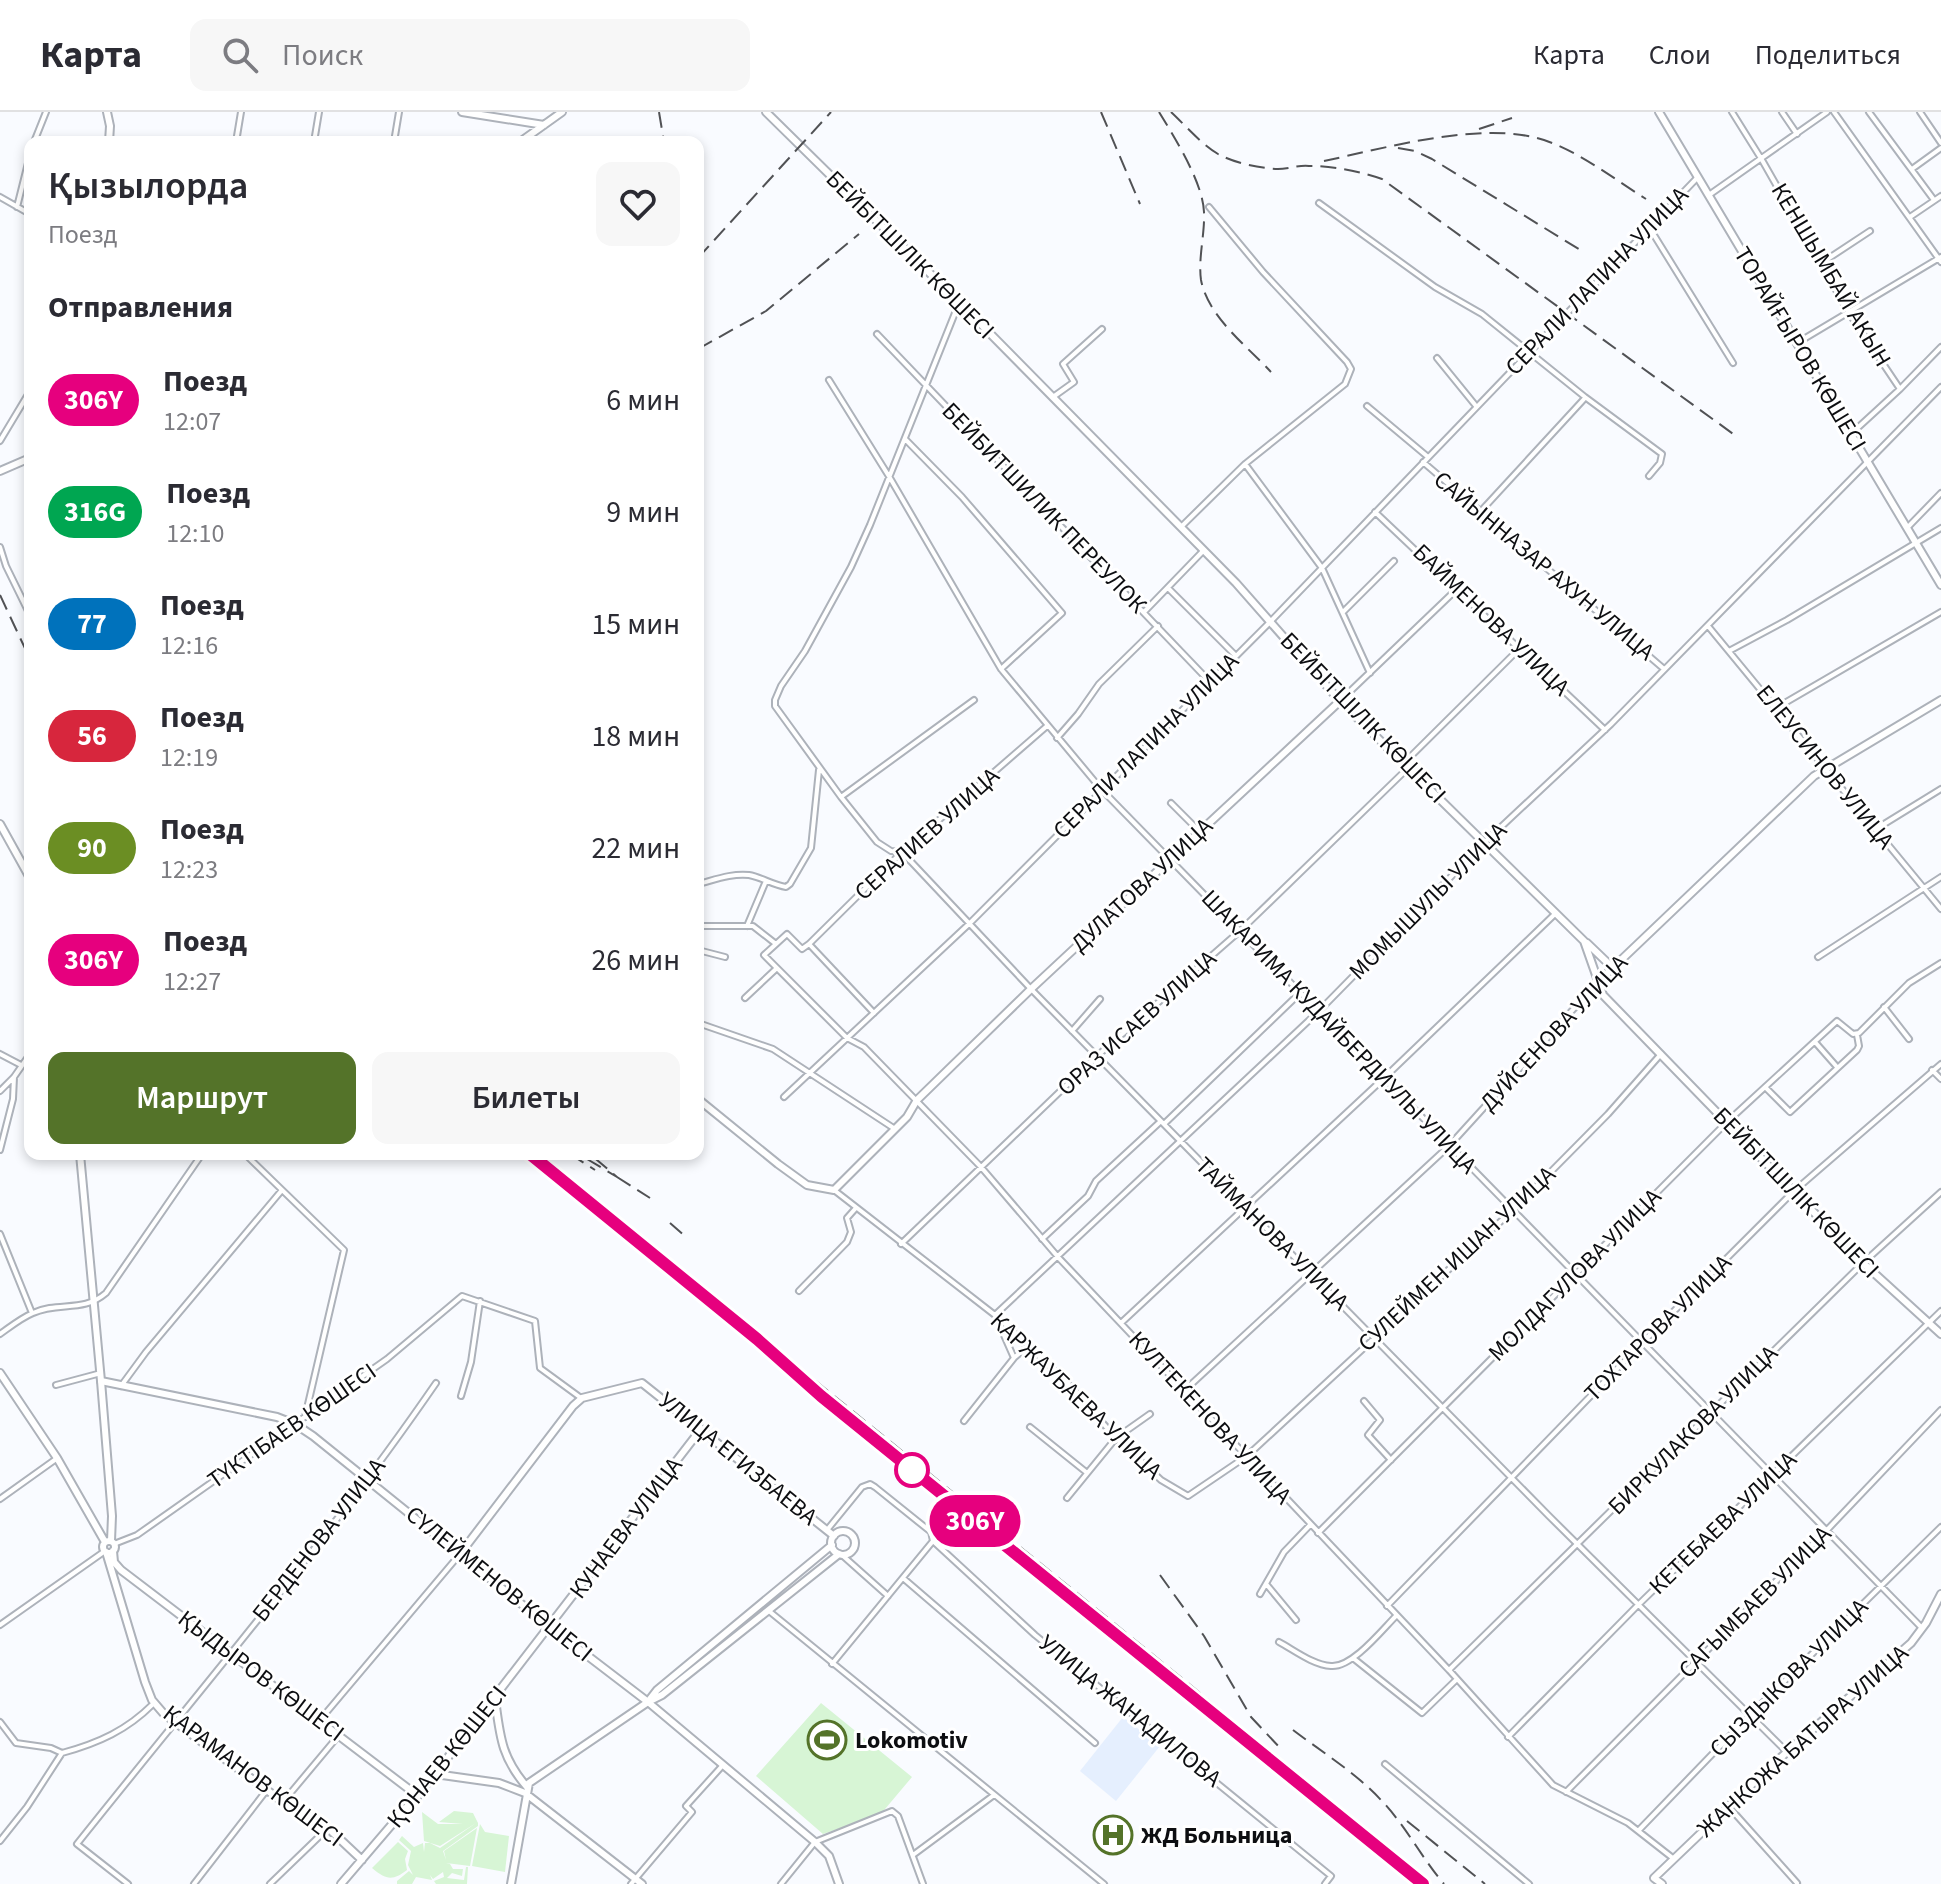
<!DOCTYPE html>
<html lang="ru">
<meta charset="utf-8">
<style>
:root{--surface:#fff;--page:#f7f7f7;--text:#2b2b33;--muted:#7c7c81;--line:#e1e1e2;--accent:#547329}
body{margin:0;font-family:"Source Sans 3",sans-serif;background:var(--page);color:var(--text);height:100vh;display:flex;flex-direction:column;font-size:30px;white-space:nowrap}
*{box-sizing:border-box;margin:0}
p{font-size:26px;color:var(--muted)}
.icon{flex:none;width:44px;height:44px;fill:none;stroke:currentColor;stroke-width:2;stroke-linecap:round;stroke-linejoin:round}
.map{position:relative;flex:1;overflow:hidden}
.details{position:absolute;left:24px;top:24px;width:680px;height:1024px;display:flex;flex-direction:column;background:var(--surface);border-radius:16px;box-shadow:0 4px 12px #0003}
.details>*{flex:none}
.badge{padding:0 16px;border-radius:26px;font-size:28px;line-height:52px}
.map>.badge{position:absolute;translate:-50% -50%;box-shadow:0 0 0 4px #fff}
h2{padding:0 24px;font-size:30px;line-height:72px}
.round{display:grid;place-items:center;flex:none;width:84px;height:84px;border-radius:16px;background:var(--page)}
.overview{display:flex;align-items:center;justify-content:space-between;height:136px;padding:0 24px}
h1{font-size:38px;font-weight:600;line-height:60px}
.button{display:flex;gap:16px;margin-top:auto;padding:16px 24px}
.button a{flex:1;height:92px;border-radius:16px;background:var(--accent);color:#fff;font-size:32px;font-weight:600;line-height:92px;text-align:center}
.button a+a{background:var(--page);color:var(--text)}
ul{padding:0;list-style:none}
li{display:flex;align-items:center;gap:24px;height:112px;padding:0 24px}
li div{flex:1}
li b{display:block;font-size:30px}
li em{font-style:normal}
li .badge{min-width:88px;font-weight:700;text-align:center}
header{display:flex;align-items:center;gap:48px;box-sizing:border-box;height:112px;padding:0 40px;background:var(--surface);border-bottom:2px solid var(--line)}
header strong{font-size:38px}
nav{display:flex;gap:44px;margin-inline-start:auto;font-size:28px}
.search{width:560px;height:72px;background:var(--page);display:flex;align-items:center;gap:20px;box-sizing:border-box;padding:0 28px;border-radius:16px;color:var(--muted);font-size:30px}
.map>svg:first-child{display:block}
</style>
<header>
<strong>Карта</strong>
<div class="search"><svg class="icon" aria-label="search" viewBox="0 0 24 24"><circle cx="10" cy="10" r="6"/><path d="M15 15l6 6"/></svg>Поиск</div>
<nav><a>Карта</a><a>Слои</a><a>Поделиться</a></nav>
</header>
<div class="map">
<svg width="1941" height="1772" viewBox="0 0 1941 1772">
<rect width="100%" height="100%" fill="#f9fbff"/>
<!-- built -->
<path fill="#e5effe" d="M1123 1605 1160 1634 1116 1689 1080 1659Z"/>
<!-- green -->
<path fill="#d7f5d5" d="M821 1591 912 1665 880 1703 823 1722 756 1664Z
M454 1699 473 1701 478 1711V1714L443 1739 446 1748 444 1739 477 1716 470 1754 446 1751 450 1752 453 1757H463L462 1764 452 1761 447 1766 464 1768 466 1755H468L467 1772H436L434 1769 444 1765 443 1760 433 1767 430 1763 432 1768 416 1765 412 1772H397V1769L409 1759 413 1763 408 1753 411 1739 399 1728 402 1724 414 1735 423 1731 424 1740 425 1731H430L440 1736 476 1711 440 1734 424 1729 422 1700 438 1712H463L439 1710Z
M480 1712 485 1720 509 1724 505 1760 472 1754Z
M398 1730 408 1739 405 1747 407 1758C393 1769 386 1768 372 1756Z"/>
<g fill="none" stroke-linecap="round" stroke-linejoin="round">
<defs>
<path id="minor" d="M1732 0 1762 48 1849 201 1900 277
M1782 0 1797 22
M1834 0 1941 150
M1869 0 1934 88
M1920 0 1941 31
M34 30 46 0
M236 30 241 0
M314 30 319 0
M394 30 399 0
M1912 57 1941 36
M1709 83 1827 0
M0 85 30 102
M1319 91 1435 175 1482 202 1585 285 1662 342 1660 351 1649 364
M17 95 30 43
M1910 105 1941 84
M1649 115 1733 251
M1820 152 1870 119
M959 191 870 413 851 455 805 539 781 574 775 588V594L841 685 877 730 891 739 902 740 1031 877 1549 1404 1787 1640
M877 222 1210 570
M1797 231 1941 145
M1437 246 1476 294
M829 268 890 366 1001 557 1101 677 1921 1515
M1053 285 1074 270 1063 252 1102 217
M1367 294 1428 345
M1852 321 1900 277 1941 235
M905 327 962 385 1062 501 1001 557
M0 329 30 279
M1423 350 1664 557
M1245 352 1322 456 1370 561
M1481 399 1585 286
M1375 400 1605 618
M1181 415 1245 352 1345 272 1351 257 1347 250 1263 160 1209 95
M1907 416 1941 381
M0 435 6 454 30 503
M1168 476 1236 544
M1144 500 1204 438
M1343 500 1394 449
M1708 514 1941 797
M1729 539 1787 508 1941 416
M1340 589 1458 476
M1776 596 1941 500
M1057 626 1078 602 1099 572 1158 514
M1404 651 1520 536
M841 685 974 588
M1171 691 1199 719
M1876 717 1941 677
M698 772C714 768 732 761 749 763 761 765 773 773 786 775L790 772 811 736 819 658
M698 814H753L776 832
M747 814 766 769
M809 832 802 837 787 822 764 843 847 926 864 935 981 1055 1058 1145 1449 1558 1553 1673 1628 1711 1674 1747
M809 832 902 740 1047 614
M809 832 874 901
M698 838 725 845
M1818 845 1941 765
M745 886 777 856
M1884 895 1909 927
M698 911 773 937 895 1017
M1072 919 1100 887
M1815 930 1837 955
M0 942 21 953
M1932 958 1941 967
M1765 975 1790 1000 1857 938 1859 934 1857 923
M0 979 14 965 30 942
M784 985 970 811 1270 510 1698 65
M1164 1012 1300 881
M0 1038 13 987 14 965
M245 1042 344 1138 305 1305
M834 1078 1000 1207 1069 1273 1116 1326 1161 1368 1188 1384 1247 1344 1513 1098 1608 1002 1661 942
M0 1122 32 1201
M1042 1127 1088 1084 1096 1069 1161 1009
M901 1132 1097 944 1241 818 1408 656
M799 1179 847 1130 851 1120 847 1106 855 1097
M1121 1211 1383 967 1556 801
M0 1222C10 1215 21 1206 33 1201 59 1189 83 1201 106 1181L202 1042
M1015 1245 1028 1234
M56 1273 101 1261
M121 1274 146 1240 282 1078
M1185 1278 1449 1034 1598 870
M461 1284 471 1250 480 1189
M1364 1289 1380 1308 1368 1323 1391 1348
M964 1309 1014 1246 995 1203 1319 899 1485 730 1611 612 1941 275
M1030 1315 1086 1360
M1067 1386 1116 1326 1150 1302
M0 1387 56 1347
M827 1418 862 1375 870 1372 875 1375 931 1420 933 1429 1035 1523 1331 1764 1325 1772
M1318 1421 1727 1010 1837 909 1853 922 1859 921 1909 871 1941 851
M114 1432 137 1423 387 1247 462 1184 535 1209 540 1256 581 1286
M842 1443 888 1484
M903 1466 1095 1631
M1267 1473 1296 1508
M1260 1482 1284 1440 1310 1413
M1387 1494 1643 1230 1793 1080 1941 952
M769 1499 1104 1772
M0 1513 105 1439
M1279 1530C1294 1538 1313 1553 1331 1554 1352 1556 1382 1518 1396 1504
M1353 1546 1422 1601 1456 1568
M832 1552 933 1429
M1449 1558 1863 1151 1941 1080
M320 1608 460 1442
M0 1610 16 1631 51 1636 62 1641
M1508 1625 1636 1495 1941 1199
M1385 1652 1529 1772
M1566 1680 1827 1418 1941 1298
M283 1690 339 1623
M1729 1695 1797 1771
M1639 1718 1750 1603 1941 1415
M0 1729 27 1695 62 1641C99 1631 127 1618 153 1592
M913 1743 994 1683
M128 1772 77 1732C198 1580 326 1431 436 1271
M194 1772 266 1679
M270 1772 328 1716
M631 1772 692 1700 686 1694 723 1653
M781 1772 815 1730 892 1699 898 1704 923 1772"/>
<path id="tertiary" d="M107 0 110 14 109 30
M462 0 544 13
M766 0 959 190 1236 471 1340 589 1584 829 1603 883 1863 1151 1941 1222
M1659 0 1941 473
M520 30 562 0
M0 359 30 346
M1587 831 1613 856
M1598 870 1814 664 1941 588
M698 987 778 1052 807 1073 834 1078 907 1005 917 988 1031 877 1340 589
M0 1261 57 1346 105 1430
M101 1269 112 1404 111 1429
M831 1431a12 12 0 1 1 24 0a12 12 0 1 1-24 0Z
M103 1435a6 6 0 1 1 12 0a6 6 0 1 1-12 0Z
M113 1439 114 1450 121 1458 418 1684
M106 1440 145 1570 152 1588 164 1602 283 1690 328 1716 362 1748
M460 1442 573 1294 582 1286 642 1271 834 1424
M495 1587C500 1624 501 1645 527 1675
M650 1587 657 1578 832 1433
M435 1662 499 1671 525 1681 642 1772
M341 1772 435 1662 701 1317
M511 1772 529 1671 648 1590 662 1583 839 1442
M1662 1772 1654 1766 1770 1655 1911 1531 1926 1511 1941 1482"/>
<path id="secondary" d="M0 712 30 766
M80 1042 101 1269 277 1305 295 1312 313 1324 550 1515 648 1590 815 1730 829 1744 839 1772"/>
</defs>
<!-- minor casing -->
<use href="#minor" stroke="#adb2ba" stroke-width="8"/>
<!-- tertiary casing -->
<use href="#tertiary" stroke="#adb2ba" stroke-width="10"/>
<!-- secondary casing -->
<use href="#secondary" stroke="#adb2ba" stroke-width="10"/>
<!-- minor -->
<use href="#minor" stroke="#fff" stroke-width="4"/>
<!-- tertiary -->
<use href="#tertiary" stroke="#fff" stroke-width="6"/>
<!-- secondary -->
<use href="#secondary" stroke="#fff" stroke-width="6"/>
<!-- rail -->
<path stroke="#515255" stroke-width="2" stroke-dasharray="16 8" stroke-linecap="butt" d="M659 0 664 30
M1101 0 1140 92
M1159 0C1175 26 1203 71 1204 100 1205 122 1198 146 1201 168 1208 205 1247 234 1271 260
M1171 0C1186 14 1200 31 1218 42 1234 51 1259 56 1278 57 1288 57 1298 53 1309 54 1334 54 1358 59 1382 67L1736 324
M1479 17 1512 6
M1398 36 1415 39 1432 47 1582 139
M1324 49C1386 36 1482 8 1544 28 1580 40 1614 67 1646 87
M698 146 831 0
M698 237 766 199 859 122
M0 483 30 547
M698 755H700
M536 1042 1194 1576 1268 1640 1430 1772
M570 1042 595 1058
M587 1047 617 1065 590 1042
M617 1065 650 1086
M670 1111 687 1126
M1160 1463 1204 1524 1251 1605 1281 1637
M1293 1618C1322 1640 1356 1661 1381 1688 1406 1714 1421 1745 1444 1772
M1407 1709 1485 1772"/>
</g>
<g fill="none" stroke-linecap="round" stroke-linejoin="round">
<defs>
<path id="line" d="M530 1042 757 1227 821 1284 1423 1772"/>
</defs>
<!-- line casing -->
<use href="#line" stroke="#fff" stroke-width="18"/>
<!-- line -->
<use href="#line" stroke="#e6007e" stroke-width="12"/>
</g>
<!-- icons -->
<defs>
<symbol id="stadium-ring" viewBox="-11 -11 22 22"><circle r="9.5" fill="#fff" stroke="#547329" stroke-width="1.5"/><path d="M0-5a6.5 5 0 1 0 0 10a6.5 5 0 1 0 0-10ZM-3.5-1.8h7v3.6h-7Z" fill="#547329"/></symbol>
<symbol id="hospital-ring" viewBox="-11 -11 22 22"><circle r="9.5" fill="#fff" stroke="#547329" stroke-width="1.5"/><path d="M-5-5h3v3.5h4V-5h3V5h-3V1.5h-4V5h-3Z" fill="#547329"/></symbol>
</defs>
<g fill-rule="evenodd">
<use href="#stadium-ring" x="805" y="1606" width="44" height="44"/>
<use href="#hospital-ring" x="1091" y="1701" width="44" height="44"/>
</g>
<!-- markers -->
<circle fill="#fff" stroke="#e6007e" stroke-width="4" cx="912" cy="1358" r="16"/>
<g text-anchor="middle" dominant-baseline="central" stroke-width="6" stroke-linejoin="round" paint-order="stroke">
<!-- street labels -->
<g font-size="24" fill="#0d0e11" stroke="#fff">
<text transform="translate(910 143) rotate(45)">БЕЙБІТШІЛІК КӨШЕСІ</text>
<text transform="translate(1831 163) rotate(59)">КЕНШЫМБАЙ АКЫН</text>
<text transform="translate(1597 169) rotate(-46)">СЕРАЛИ ЛАПИНА УЛИЦА</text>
<text transform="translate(1800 237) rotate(59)">ТОРАЙҒЫРОВ КӨШЕСІ</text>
<text transform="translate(1044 396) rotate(46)">БЕЙБИТШИЛИК ПЕРЕУЛОК</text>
<text transform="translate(1544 454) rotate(40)">САЙЫННАЗАР АХУН УЛИЦА</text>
<text transform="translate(1491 508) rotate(44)">БАЙМЕНОВА УЛИЦА</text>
<text transform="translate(1363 606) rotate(46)">БЕЙБІТШІЛІК КӨШЕСІ</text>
<text transform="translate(1146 634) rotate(-45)">СЕРАЛИ ЛАПИНА УЛИЦА</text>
<text transform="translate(1825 655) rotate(51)">ЕЛЕУСИНОВ УЛИЦА</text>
<text transform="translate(927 722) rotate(-42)">СЕРАЛИЕВ УЛИЦА</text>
<text transform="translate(1142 773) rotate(-43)">ДУЛАТОВА УЛИЦА</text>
<text transform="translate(1428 789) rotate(-45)">МОМЫШУЛЫ УЛИЦА</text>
<text transform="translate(1137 911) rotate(-42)">ОРАЗ ИСАЕВ УЛИЦА</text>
<text transform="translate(1339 920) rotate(46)">ШАКАРИМА КУДАЙБЕРДИУЛЫ УЛИЦА</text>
<text transform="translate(1554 921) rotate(-47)">ДУЙСЕНОВА УЛИЦА</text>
<text transform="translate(1796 1081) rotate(46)">БЕЙБІТШІЛІК КӨШЕСІ</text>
<text transform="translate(1272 1122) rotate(45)">ТАЙМАНОВА УЛИЦА</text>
<text transform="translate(1457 1147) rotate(-43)">СУЛЕЙМЕН ИШАН УЛИЦА</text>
<text transform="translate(1575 1163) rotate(-45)">МОЛДАГУЛОВА УЛИЦА</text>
<text transform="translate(1658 1216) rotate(-45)">ТОХТАРОВА УЛИЦА</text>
<text transform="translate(1076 1284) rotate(44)">КАРЖАУБАЕВА УЛИЦА</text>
<text transform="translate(1210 1306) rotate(47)">КУЛТЕКЕНОВА УЛИЦА</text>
<text transform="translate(292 1314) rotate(-35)">ТҮКТІБАЕВ КӨШЕСІ</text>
<text transform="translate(1693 1318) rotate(-45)">БИРКУЛАКОВА УЛИЦА</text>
<text transform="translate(738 1347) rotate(39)">УЛИЦА ЕГИЗБАЕВА</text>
<text transform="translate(1723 1411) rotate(-44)">КЕТЕБАЕВА УЛИЦА</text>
<text transform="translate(626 1416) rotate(-53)">КУНАЕВА УЛИЦА</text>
<text transform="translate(319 1428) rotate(-52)">БЕРДЕНОВА УЛИЦА</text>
<text transform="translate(499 1472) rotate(39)">СҮЛЕЙМЕНОВ КӨШЕСІ</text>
<text transform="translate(1755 1490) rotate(-45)">САГЫМБАЕВ УЛИЦА</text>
<text transform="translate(261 1564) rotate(37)">ҚЫДЫРОВ КӨШЕСІ</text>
<text transform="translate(1789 1566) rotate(-45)">СЫЗДЫКОВА УЛИЦА</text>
<text transform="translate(1130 1599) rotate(39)">УЛИЦА ЖАНАДИЛОВА</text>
<text transform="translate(1803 1629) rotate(-42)">ЖАНКОЖА БАТЫРА УЛИЦА</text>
<text transform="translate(447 1645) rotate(-51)">ҚОНАЕВ КӨШЕСІ</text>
<text transform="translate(253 1664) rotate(37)">ҚАРАМАНОВ КӨШЕСІ</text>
</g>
<!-- poi labels -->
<g font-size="24" font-weight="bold" fill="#0d0e11" stroke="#fff" text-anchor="start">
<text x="855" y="1628">Lokomotiv</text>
<text x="1141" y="1723">ЖД Больница</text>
</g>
</g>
</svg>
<b class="badge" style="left:975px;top:1409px;background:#e6007e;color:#fff">306Y</b>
<section class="details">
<div class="overview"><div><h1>Қызылорда</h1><p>Поезд</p></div><a class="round"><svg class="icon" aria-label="heart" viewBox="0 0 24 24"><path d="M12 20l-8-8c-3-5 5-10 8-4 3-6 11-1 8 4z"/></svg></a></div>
<h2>Отправления</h2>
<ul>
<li><span class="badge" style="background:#e6007e;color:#fff">306Y</span><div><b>Поезд</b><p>12:07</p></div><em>6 мин</em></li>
<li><span class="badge" style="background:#00a651;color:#fff">316G</span><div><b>Поезд</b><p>12:10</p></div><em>9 мин</em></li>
<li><span class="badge" style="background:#0072bc;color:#fff">77</span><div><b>Поезд</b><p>12:16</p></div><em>15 мин</em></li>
<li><span class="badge" style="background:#d7263d;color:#fff">56</span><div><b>Поезд</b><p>12:19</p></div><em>18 мин</em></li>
<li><span class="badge" style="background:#6b8e23;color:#fff">90</span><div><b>Поезд</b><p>12:23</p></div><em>22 мин</em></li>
<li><span class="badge" style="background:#e6007e;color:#fff">306Y</span><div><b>Поезд</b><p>12:27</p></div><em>26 мин</em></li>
</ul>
<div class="button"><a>Маршрут</a><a>Билеты</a></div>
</section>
</div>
